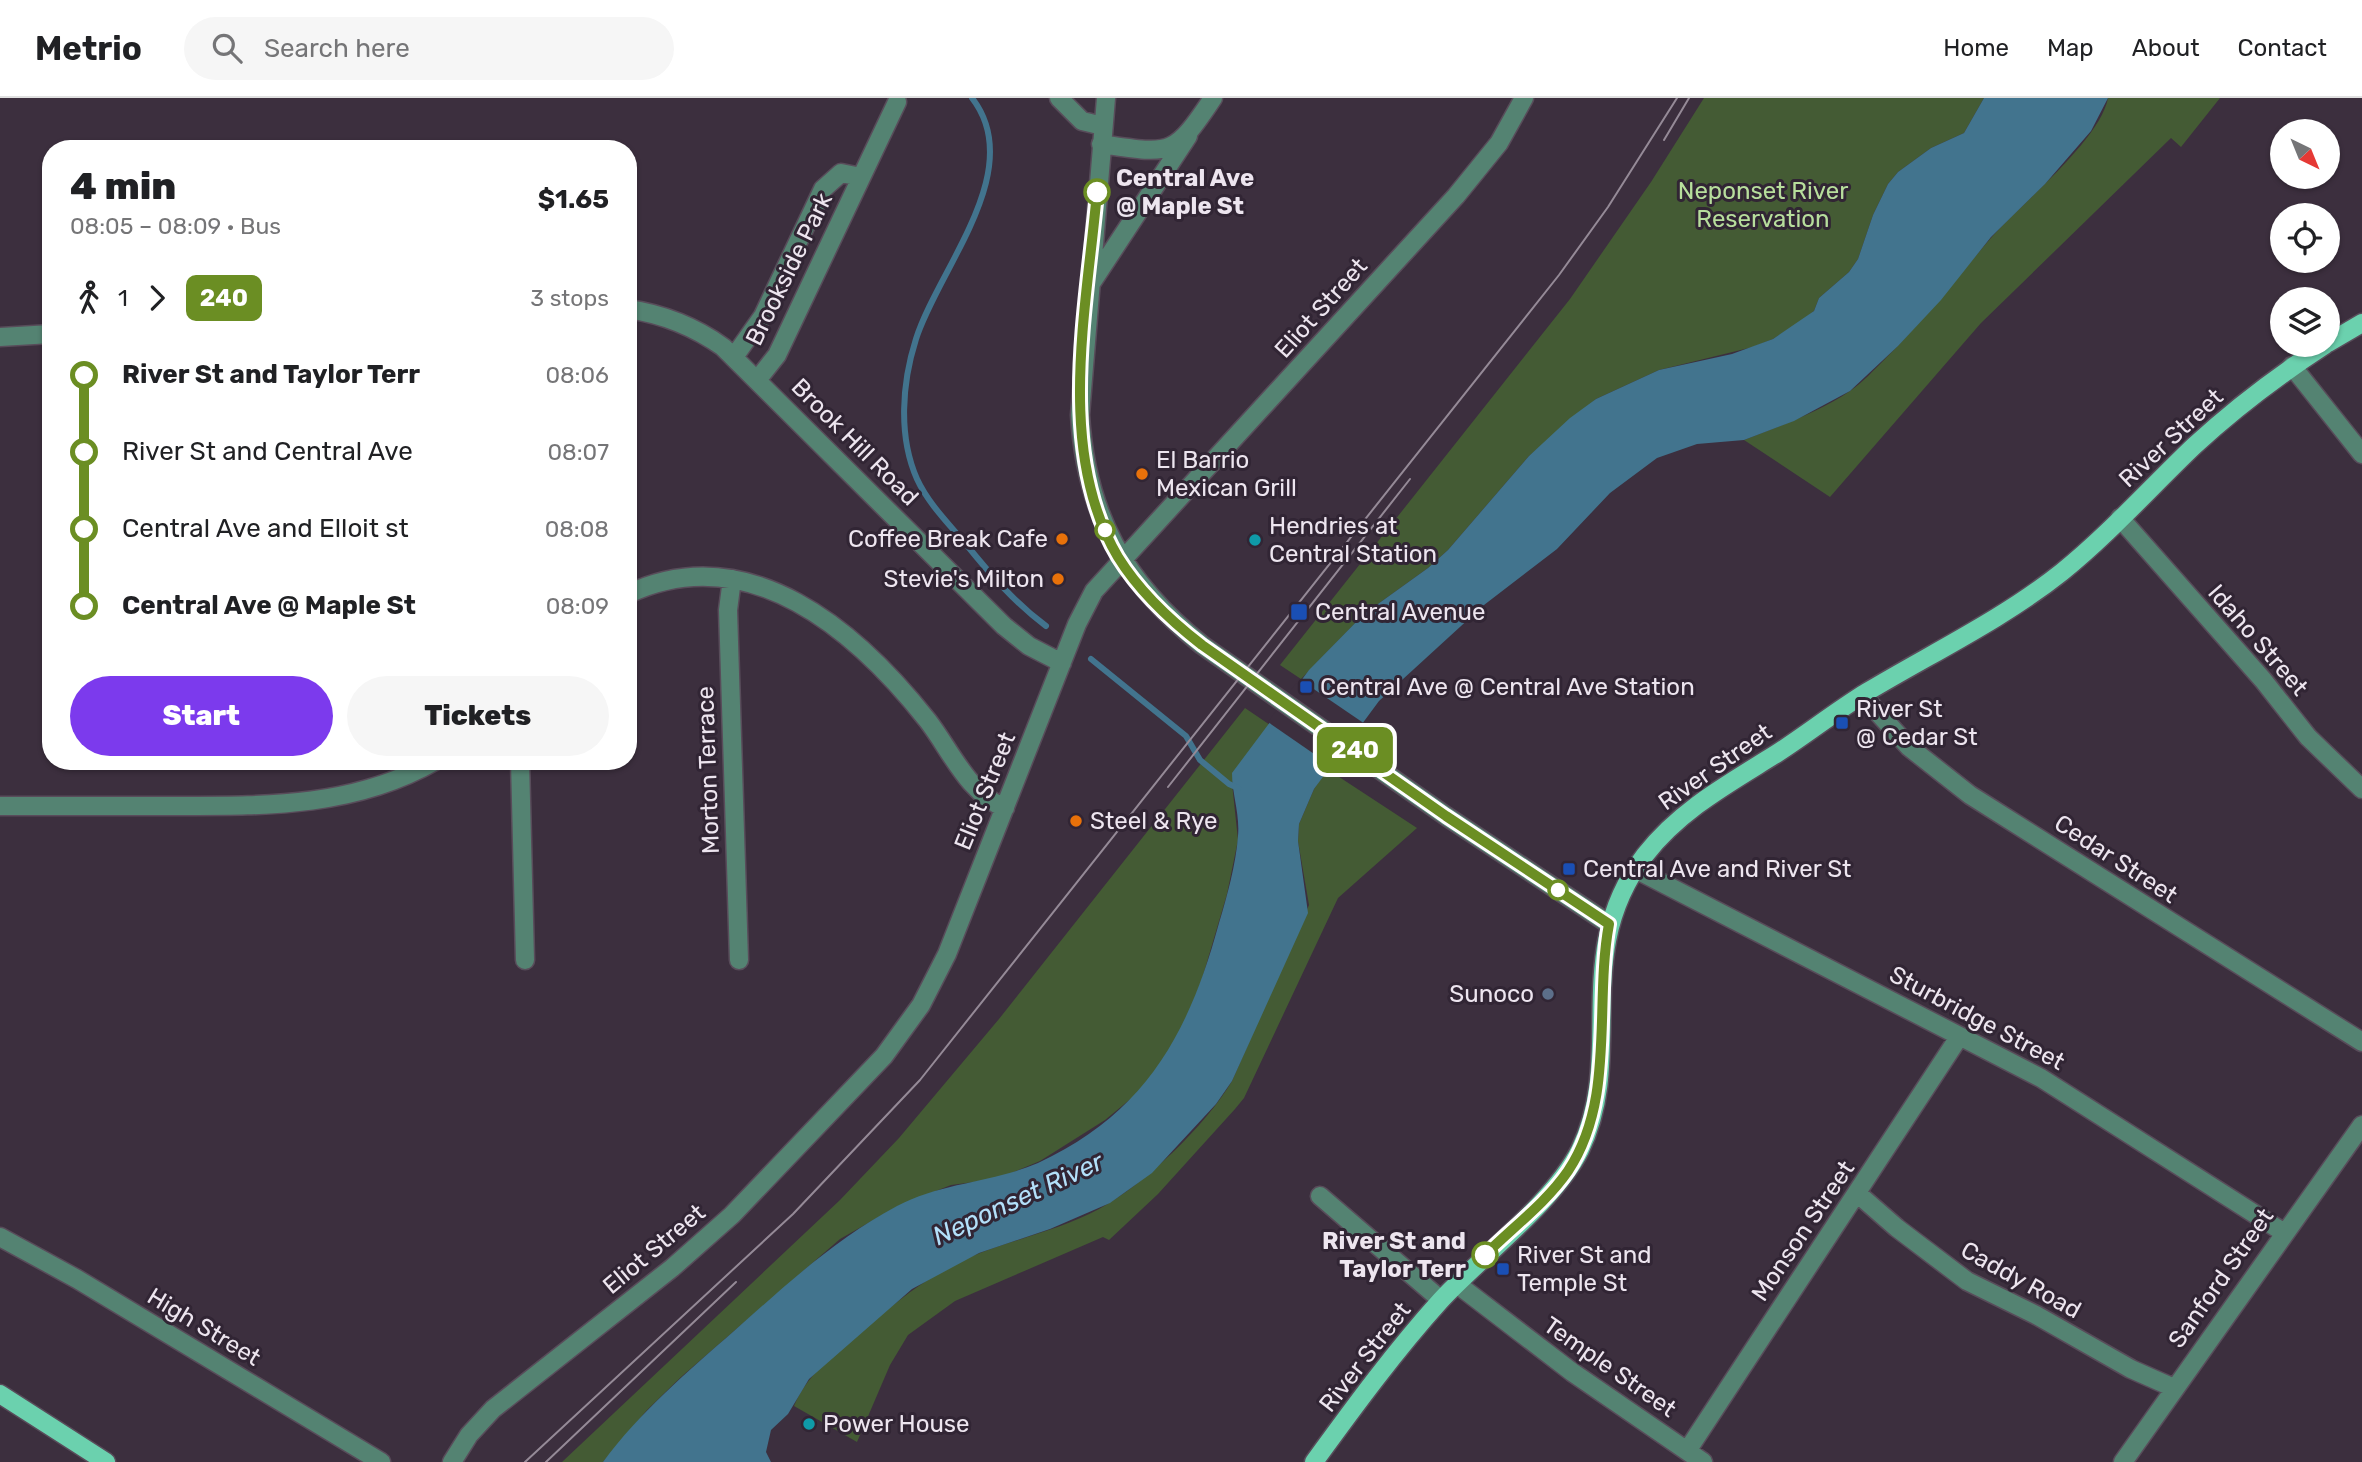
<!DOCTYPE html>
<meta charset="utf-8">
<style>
:root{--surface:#fff;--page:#f6f6f6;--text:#202124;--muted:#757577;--line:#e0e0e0;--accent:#7c3aed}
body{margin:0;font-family:Rubik,sans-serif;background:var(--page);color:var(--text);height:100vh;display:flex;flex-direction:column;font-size:26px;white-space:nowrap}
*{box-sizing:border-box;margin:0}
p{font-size:23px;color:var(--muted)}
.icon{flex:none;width:38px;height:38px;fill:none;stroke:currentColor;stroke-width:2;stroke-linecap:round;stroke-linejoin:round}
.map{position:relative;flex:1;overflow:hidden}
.sheet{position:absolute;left:42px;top:42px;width:595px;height:630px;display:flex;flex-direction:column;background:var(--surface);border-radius:28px;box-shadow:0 2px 5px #0004}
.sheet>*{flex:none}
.badge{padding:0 14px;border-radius:10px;font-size:24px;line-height:46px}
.needle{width:46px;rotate:137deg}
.fabs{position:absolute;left:2270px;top:21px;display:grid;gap:14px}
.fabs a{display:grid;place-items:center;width:70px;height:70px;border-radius:50%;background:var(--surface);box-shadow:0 2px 5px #0004;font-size:35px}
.map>.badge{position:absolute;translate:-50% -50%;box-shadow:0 0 0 4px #fff}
.legs{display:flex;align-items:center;gap:10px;height:77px;padding:0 28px;font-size:23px}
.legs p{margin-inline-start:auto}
.head{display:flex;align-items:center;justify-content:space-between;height:119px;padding:0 28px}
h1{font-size:38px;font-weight:800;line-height:52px}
.button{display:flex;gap:14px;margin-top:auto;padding:14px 28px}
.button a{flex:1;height:80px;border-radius:42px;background:var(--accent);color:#fff;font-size:28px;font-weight:800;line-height:80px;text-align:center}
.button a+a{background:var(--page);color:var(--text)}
ul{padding:0 28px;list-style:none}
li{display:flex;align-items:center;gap:24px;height:77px;font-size:26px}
li i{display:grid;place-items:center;width:10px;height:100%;margin:0 9px;background:currentColor}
li i::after{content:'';width:18px;height:18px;margin:-9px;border:5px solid;border-radius:50%;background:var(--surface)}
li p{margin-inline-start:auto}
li:first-child i{background:linear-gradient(#0000 50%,currentColor 0)}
li:last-child i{background:linear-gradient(currentColor 50%,#0000 0)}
header{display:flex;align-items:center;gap:42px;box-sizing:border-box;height:98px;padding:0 35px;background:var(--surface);border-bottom:2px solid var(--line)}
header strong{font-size:33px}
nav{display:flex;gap:38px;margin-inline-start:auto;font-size:24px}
.search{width:490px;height:63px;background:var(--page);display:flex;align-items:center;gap:18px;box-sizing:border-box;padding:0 24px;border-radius:38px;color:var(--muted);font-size:26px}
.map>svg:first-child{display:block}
</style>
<header>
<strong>Metrio</strong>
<div class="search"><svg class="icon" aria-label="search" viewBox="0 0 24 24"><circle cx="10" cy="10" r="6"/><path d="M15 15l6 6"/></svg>Search here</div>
<nav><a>Home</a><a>Map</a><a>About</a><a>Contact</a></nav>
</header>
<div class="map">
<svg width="2362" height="1364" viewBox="0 0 2362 1364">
<rect width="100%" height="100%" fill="#3c2f3e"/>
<!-- green -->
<path fill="#445b34" d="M1704 0H1984L1964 35 1931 50 1898 74 1888 86 1873 117 1858 161 1849 174 1819 200 1814 213 1804 221 1773 241 1753 249 1659 272 1596 301 1529 358 1448 452 1428 470 1364 516 1301 581 1280 567 1570 201 1651 84Z
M2108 0H2220L2181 49 2171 40 1981 225 1830 399 1744 342C1779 328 1818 315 1850 293 1862 285 1874 272 1885 261 1923 223 1955 182 1990 141 2019 107 2100 43 2108 0Z
M1245 610 1270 627 1232 685 1238 742 1227 796 1202 881 1188 917 1166 959 1139 994 1105 1022 1040 1063 997 1081 951 1087 898 1108 840 1141 681 1279 647 1312 603 1364H562L840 1102 899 1040 999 921Z
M1327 671 1417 730 1338 800 1244 1000 1235 1011 1158 1096 1109 1142 1103 1139 955 1203 908 1237 890 1267 857 1344 794 1308C807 1277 831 1259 857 1237 895 1205 932 1173 980 1155 1019 1140 1062 1131 1099 1111 1144 1087 1207 1026 1232 983L1309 807 1298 743 1299 726 1314 691Z"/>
<!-- water -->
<path fill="#42748e" d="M1984 0H2108L2091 33 2045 86 1991 139 1941 202 1898 248 1850 293 1794 323 1744 342 1697 346 1657 360 1610 395 1557 451 1484 507 1379 603 1314 691 1299 726 1298 743 1308 815 1232 983 1216 1006 1152 1075 1110 1105 1050 1131 979 1155 912 1191 809 1281 788 1316 771 1332 766 1354 771 1364H603C640 1314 687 1274 734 1233 786 1187 835 1141 897 1108 942 1084 992 1085 1038 1065 1146 1015 1189 935 1219 825 1227 798 1236 766 1238 738 1240 716 1232 696 1232 675L1309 572 1364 516 1428 470 1448 452 1529 358 1570 320 1596 301 1659 272 1732 256 1773 241 1814 213 1819 200 1849 174 1858 161 1873 117 1888 86 1898 74 1931 50 1964 35Z"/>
<!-- pier -->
<path fill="#3c2f3e" d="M1299 581 1365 626 1333 669 1268 624Z"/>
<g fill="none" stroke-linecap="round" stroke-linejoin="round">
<!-- stream -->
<path stroke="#42748e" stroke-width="6" d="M972 0C1028 72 938 171 916 241 902 285 898 338 917 381 928 405 948 425 965 445 990 476 1014 504 1046 528
M1091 561 1186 638 1200 662 1229 686 1238 690"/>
<defs>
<path id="minor" d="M1059 0 1082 23 1103 28
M1106 0 1080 317C1086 417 1125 485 1202 547L1446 718 1609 826
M1101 46C1171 56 1173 60 1213 0
M1090 187 1188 38
M628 211C662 216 695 229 723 249L1004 528 1029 548 1062 565
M0 239 51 236
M734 259 763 218 823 91 841 75 861 79
M2292 268 2362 356
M758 281 777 257 897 4
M2120 420 2263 582 2308 639 2362 691
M732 481 728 512 739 862
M628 496C749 439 857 533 928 623 951 653 968 695 1005 710
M1862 597 1909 649 1970 697 2362 944
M520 663 525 862
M0 708C57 708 114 708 171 708 263 708 353 710 435 663
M1635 771 2041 980 2283 1134
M1858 1096 1897 1130 1967 1183 2036 1217 2131 1271 2174 1290
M1320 1098 1441 1202
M0 1139 77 1181 381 1364
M1457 1186 1572 1274 1703 1364
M1687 1353 1959 939
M452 1364 469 1337 493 1311 672 1170 732 1117 884 958 921 907 947 856 1077 526 1094 493 1456 98 1499 45 1524 0
M2123 1364 2362 1027"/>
<path id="major" d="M2328 245 2362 225
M0 1296 106 1364
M1314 1364C1354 1309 1395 1253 1441 1202 1482 1158 1554 1104 1580 1052 1627 955 1569 857 1645 757 1680 712 1728 686 1776 656 1807 636 1836 613 1867 594 1932 555 2003 521 2062 474 2109 436 2150 390 2194 348 2234 311 2279 277 2325 247"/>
</defs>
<!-- minor casing -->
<use href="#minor" stroke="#584c5a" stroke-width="21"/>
<!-- major casing -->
<use href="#major" stroke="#584c5a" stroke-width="21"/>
<!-- minor -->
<use href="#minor" stroke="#548372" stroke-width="18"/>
<!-- major -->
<use href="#major" stroke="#6bd1ae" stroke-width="18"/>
<!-- tram -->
<path stroke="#958a97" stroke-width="2" d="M1664 42 1689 0
M1168 689 1410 381
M525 1364 793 1116 920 982 1559 177 1608 109 1677 0
M546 1364 736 1184"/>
</g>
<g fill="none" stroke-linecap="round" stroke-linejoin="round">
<defs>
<path id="line-1" d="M1097 94C1087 209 1055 353 1118 459 1139 493 1171 523 1202 547L1446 718 1609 826C1594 907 1616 1001 1568 1073 1546 1105 1512 1130 1485 1157"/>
</defs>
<!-- line-1 casing -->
<use href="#line-1" stroke="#fff" stroke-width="16"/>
<!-- line-1 -->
<use href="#line-1" stroke="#6b8e23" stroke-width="10"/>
</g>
<!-- markers -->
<g fill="#fff" stroke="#6b8e23" stroke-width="3.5">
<circle cx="1097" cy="94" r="12"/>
<circle cx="1105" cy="432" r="9"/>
<circle cx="1558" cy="792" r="9"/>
<circle cx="1485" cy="1157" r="12"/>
</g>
<g fill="#e8710a" stroke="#312534" stroke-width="2.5">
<circle cx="1142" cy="376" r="7"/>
<circle cx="1062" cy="441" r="7"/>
<circle cx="1058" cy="481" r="7"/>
<circle cx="1076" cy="723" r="7"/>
</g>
<g fill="#0f9aa8" stroke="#312534" stroke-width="2.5">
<circle cx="1255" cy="442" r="7"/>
<circle cx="809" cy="1326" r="7"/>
</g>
<g fill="#1a4fb4" stroke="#312534" stroke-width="2.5">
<rect x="1290" y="505" width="18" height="18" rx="3.5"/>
<rect x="1299" y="582" width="14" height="14" rx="3.5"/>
<rect x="1835" y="618" width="14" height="14" rx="3.5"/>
<rect x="1562" y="764" width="14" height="14" rx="3.5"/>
<rect x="1496" y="1164" width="14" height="14" rx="3.5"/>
</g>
<circle fill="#5c6f8a" stroke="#312534" stroke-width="2.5" cx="1548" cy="896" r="7"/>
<g text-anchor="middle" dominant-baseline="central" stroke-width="6" stroke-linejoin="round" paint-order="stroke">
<!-- stop labels -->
<g font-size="24" font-weight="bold" fill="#ede5ef" stroke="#312534" text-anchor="start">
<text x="1116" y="80">Central Ave<tspan x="1116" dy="28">@ Maple St</tspan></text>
<text x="1466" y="1143" text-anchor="end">River St and<tspan x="1466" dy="28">Taylor Terr</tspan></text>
</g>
<!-- park labels -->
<g font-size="24" fill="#b7de9c" stroke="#312534">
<text x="1763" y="93">Neponset River<tspan x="1763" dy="28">Reservation</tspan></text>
</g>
<!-- street labels -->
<g font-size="24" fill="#ede5ef" stroke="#312534">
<text transform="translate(789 171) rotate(-64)">Brookside Park</text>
<text transform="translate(1321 210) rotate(-48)">Eliot Street</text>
<text transform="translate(2171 340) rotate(-43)">River Street</text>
<text transform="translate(855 344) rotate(45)">Brook Hill Road</text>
<text transform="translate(2258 542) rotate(49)">Idaho Street</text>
<text transform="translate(1715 669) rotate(-35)">River Street</text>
<text transform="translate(708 672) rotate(-92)">Morton Terrace</text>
<text transform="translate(985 693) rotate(-68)">Eliot Street</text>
<text transform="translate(2116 761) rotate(33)">Cedar Street</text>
<text transform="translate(1977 920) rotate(28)">Sturbridge Street</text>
<text transform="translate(1803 1133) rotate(-56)">Monson Street</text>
<text transform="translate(654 1151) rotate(-40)">Eliot Street</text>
<text transform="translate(2221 1180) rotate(-55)">Sanford Street</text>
<text transform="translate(2021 1182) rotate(29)">Caddy Road</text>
<text transform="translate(204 1229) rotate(31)">High Street</text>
<text transform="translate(1365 1259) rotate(-52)">River Street</text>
<text transform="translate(1610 1269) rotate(35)">Temple Street</text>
</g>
<!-- poi labels -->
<g font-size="24" fill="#ede5ef" stroke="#312534" text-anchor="start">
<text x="1156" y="362">El Barrio<tspan x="1156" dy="28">Mexican Grill</tspan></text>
<text x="1269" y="428">Hendries at<tspan x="1269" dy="28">Central Station</tspan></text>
<text x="1048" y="441" text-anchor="end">Coffee Break Cafe</text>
<text x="1044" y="481" text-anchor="end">Stevie's Milton</text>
<text x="1315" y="514">Central Avenue</text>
<text x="1320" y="589">Central Ave @ Central Ave Station</text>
<text x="1856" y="611">River St<tspan x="1856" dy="28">@ Cedar St</tspan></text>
<text x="1090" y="723">Steel &amp; Rye</text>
<text x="1583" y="771">Central Ave and River St</text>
<text x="1534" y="896" text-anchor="end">Sunoco</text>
<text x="1517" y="1157">River St and<tspan x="1517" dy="28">Temple St</tspan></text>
<text x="823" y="1326">Power House</text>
</g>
<!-- water labels -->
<g font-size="26" font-style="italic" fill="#b3e0fa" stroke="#312534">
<text transform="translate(1018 1101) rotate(-25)">Neponset River</text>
</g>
</g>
</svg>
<div class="fabs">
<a><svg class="needle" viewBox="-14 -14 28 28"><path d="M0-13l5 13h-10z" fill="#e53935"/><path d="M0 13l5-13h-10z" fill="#757577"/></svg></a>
<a><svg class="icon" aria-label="locate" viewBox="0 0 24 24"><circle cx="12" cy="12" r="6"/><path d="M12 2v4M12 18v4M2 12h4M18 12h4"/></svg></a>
<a><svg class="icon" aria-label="layers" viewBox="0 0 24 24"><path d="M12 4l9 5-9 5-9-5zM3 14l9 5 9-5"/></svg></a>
</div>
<b class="badge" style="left:1355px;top:652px;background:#6b8e23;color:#fff">240</b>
<section class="sheet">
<div class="head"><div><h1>4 min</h1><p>08:05 – 08:09 · Bus</p></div><b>$1.65</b></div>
<div class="legs"><svg class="icon" aria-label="walk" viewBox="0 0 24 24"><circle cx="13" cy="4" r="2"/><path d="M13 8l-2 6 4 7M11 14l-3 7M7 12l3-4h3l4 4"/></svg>1<svg class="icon" aria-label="forward" viewBox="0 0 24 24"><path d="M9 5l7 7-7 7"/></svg><b class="badge" style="background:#6b8e23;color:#fff">240</b><p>3 stops</p></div>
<ul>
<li><i style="color:#6b8e23"></i><b>River St and Taylor Terr</b><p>08:06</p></li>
<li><i style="color:#6b8e23"></i><span>River St and Central Ave</span><p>08:07</p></li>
<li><i style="color:#6b8e23"></i><span>Central Ave and Elloit st</span><p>08:08</p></li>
<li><i style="color:#6b8e23"></i><b>Central Ave @ Maple St</b><p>08:09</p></li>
</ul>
<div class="button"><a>Start</a><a>Tickets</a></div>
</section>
</div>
